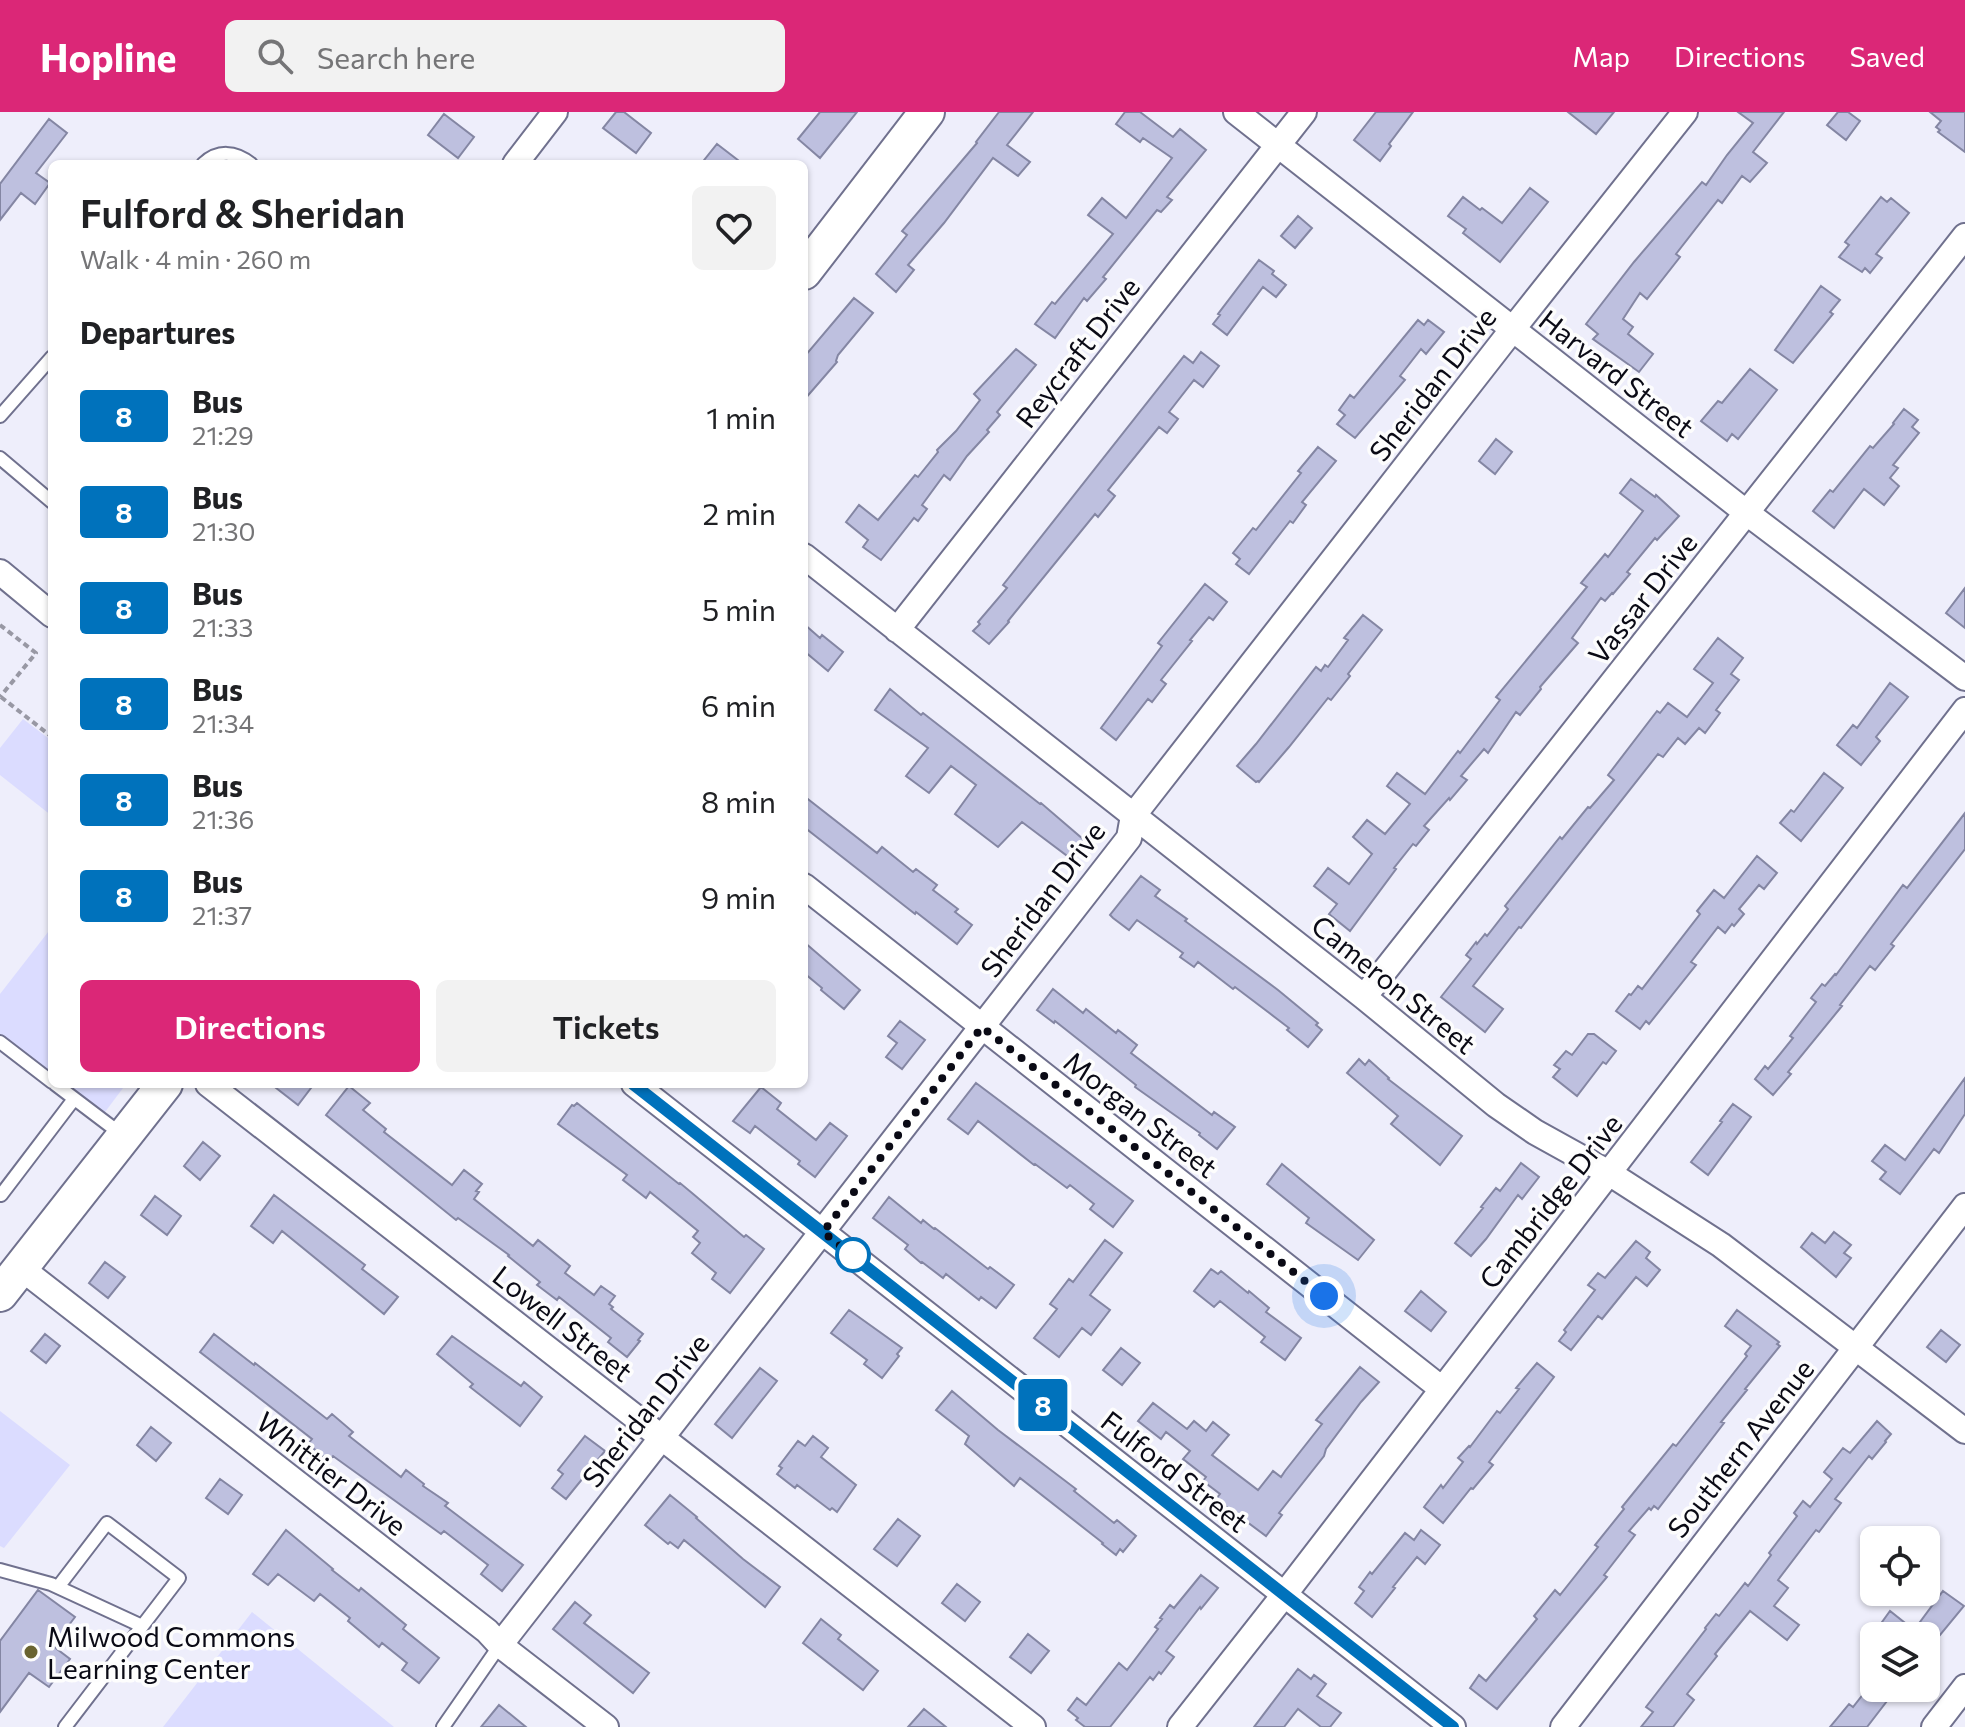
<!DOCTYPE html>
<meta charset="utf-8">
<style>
:root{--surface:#fff;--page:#f2f2f2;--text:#202124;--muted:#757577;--accent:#db2777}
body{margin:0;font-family:Commissioner,sans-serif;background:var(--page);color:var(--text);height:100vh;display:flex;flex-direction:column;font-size:30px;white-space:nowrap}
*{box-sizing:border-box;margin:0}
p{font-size:26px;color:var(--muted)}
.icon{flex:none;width:44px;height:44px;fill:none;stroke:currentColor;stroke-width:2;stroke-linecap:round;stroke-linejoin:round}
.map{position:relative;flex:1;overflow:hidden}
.side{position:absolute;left:48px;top:48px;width:760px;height:928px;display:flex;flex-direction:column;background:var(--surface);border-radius:12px;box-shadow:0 2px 6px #0004}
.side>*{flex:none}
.badge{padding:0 16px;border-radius:6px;font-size:28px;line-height:52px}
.controls{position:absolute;left:1860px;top:1414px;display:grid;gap:16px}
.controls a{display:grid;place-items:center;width:80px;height:80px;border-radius:12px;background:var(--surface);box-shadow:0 2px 6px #0004;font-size:40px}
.you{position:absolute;width:40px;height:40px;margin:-20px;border:6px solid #fff;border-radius:50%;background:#1a73e8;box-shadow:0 0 0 12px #1a73e833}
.map>.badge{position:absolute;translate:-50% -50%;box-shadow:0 0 0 4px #fff}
h2{padding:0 32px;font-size:30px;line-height:72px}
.round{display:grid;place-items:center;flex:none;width:84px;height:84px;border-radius:12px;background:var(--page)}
.head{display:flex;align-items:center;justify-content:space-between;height:136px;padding:0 32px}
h1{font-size:38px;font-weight:600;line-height:60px}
.cta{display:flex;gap:16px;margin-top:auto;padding:16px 32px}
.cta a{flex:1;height:92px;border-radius:12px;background:var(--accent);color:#fff;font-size:32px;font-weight:600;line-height:92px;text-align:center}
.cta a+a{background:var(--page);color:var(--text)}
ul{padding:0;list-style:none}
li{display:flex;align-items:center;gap:24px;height:96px;padding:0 32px}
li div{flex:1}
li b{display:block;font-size:30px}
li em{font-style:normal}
li .badge{min-width:88px;font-weight:700;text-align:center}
header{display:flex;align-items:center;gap:48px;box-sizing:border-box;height:112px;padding:0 40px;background:var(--accent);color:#fff}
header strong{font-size:38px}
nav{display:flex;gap:44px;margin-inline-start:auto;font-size:28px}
.search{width:560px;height:72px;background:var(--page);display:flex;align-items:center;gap:20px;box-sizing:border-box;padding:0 28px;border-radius:12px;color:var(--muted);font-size:30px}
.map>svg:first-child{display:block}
</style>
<header>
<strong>Hopline</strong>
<div class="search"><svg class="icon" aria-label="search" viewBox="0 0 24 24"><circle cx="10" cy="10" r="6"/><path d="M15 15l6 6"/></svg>Search here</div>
<nav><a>Map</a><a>Directions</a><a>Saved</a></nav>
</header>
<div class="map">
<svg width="1965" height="1615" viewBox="0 0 1965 1615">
<rect width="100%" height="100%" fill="#eeeefb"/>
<!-- green -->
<path fill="#dbdcff" d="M23 607 52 629V704L0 663V636Z
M52 815V964L0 923V882Z
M62 972H126L102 1004Z
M0 1299 70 1353 4 1436 0 1434Z
M252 1500 394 1615H163Z"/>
<!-- building -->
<path fill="#bec0df" stroke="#8486a3" stroke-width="2" d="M616 0H624L651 21 636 41 603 16Z
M820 0H857L820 46 798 27Z
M999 0H1033L1007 33 1030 50 1018 64 993 46 944 111 908 153 914 158 896 180 876 162 907 123 902 119 977 31 976 30Z
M1125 0H1140L1173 25 1180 17 1206 38 1167 85 1172 88 1161 100 1157 98 1103 165 1106 167 1087 189 1084 186 1055 226 1035 212 1052 190 1055 192 1113 122 1088 103 1102 86 1126 106 1172 46 1143 26 1140 30 1116 12Z
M1376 0H1413L1389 32 1391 34 1380 49 1354 28Z
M1568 0H1614L1596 22Z
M1738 0H1784L1753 40 1767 51 1750 70 1742 64 1722 91 1718 88 1676 142 1680 145 1647 187 1640 181 1623 207 1633 215 1628 222 1653 242 1639 260 1593 227 1598 222 1586 212 1634 150 1702 70 1706 73 1727 43 1753 11Z
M1838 0H1848L1860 9 1846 28 1827 13Z
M1930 0H1965V40L1938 20 1940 18 1936 15 1941 9Z
M444 2 474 25 458 46 428 23Z
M49 7 67 21 36 61 50 71 35 92 21 81 0 108V72Z
M717 32 743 52H701Z
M1530 76 1548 90 1500 150 1463 121 1466 117 1448 104 1463 85 1480 98 1482 96 1502 111Z
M1881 85 1887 90 1891 86 1909 101 1876 142 1882 146 1870 161 1865 156 1862 160 1839 145 1849 133 1845 130Z
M1298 104 1312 116 1295 136 1281 124Z
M1259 148 1274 159 1272 162 1286 173 1276 185 1263 175 1227 223 1213 212 1220 203 1218 202Z
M1821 174 1840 188 1830 200 1833 202 1793 251 1775 238Z
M854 186 873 201 838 243 836 249 837 250 804 288V245Z
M1418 208 1424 213 1428 208 1444 220 1426 242 1421 237 1400 264 1405 268 1355 326 1337 312 1345 303 1339 298 1350 283 1354 286Z
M1016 237 1036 253 997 300 1000 303 987 318 989 320 967 344 950 368 944 363 922 393 927 397 918 409 914 406 881 448 863 435 868 428 846 410 859 393 878 408 915 363 918 365 938 340 937 338 956 319 980 288 974 282Z
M1201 240 1219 254 1203 275 1194 268 1169 300 1178 307 1167 321 1159 315 1108 378 1115 384 1098 405 1095 402 1008 509 1009 510 989 532 973 519 980 512 978 510 1007 476 1003 473 1184 244 1193 251Z
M1750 257 1777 278 1738 327 1732 322 1727 329 1701 309 1718 289 1722 291Z
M1904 297 1918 308 1912 315 1919 321 1893 353 1898 356 1890 366 1899 374 1884 393 1864 377 1834 416 1813 399 1830 378 1833 380 1870 334 1873 336 1894 312 1893 311Z
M1496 327 1512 340 1495 362 1479 349Z
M1318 335 1336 349 1302 390 1306 393 1293 411 1290 409 1249 462 1236 452 1240 447 1233 441 1253 416 1256 418 1301 361 1298 359Z
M1631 367 1655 385 1656 383 1679 404 1657 428 1655 426 1627 460 1630 462 1613 482 1612 481 1605 489 1601 486 1572 526 1578 531 1540 575 1541 577 1520 603 1516 600 1488 641 1484 637 1461 664 1467 668 1450 688 1449 686 1424 714 1429 718 1416 734 1413 732 1394 756 1396 757 1350 819 1329 802 1337 792 1314 774 1328 756 1349 772 1372 742 1353 725 1367 708 1385 722 1410 692 1387 674 1397 661 1425 682 1458 639 1460 641 1500 588 1496 585 1587 475 1581 471 1605 442 1608 445 1643 399 1620 381Z
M1205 472 1227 490 1213 508 1209 505 1190 528 1192 529 1161 568 1166 572 1152 590 1148 587 1116 628 1101 616 1162 534 1158 531Z
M1965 476V516L1946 501Z
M1363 503 1382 518 1348 562 1350 564 1331 588 1328 586 1289 635 1259 670 1258 669 1256 670 1237 654 1256 632 1316 555 1321 559 1325 553 1328 555 1348 528 1344 526Z
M804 512 820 526 822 523 843 540 828 559 804 539Z
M1718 526 1743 546 1731 562 1739 568 1716 598 1720 601 1705 621 1699 616 1685 632 1678 626 1663 645 1658 642 1521 816 1519 815 1473 874 1503 897 1485 920 1441 885 1471 847 1466 843 1476 830 1477 832 1485 822 1487 824 1508 797 1505 794 1560 725 1562 727 1588 695 1590 696 1614 668 1608 663 1657 599 1660 601 1668 591 1687 605 1713 571 1694 557Z
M1890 571 1908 585 1876 625 1880 629 1861 653 1837 633 1853 613 1857 616Z
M890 577 921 603 923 601 1040 692 1041 691 1084 728 1070 746 1022 710 998 735 955 702 976 673 951 654 929 681 906 664 928 636 875 598Z
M1824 661 1843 676 1801 729 1780 711 1791 698 1794 700Z
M804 684 877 741 882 735 913 760 916 757 937 773 933 778 958 797 955 800 972 813 957 832 916 800 915 802 804 715Z
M1965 701V737L1891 832 1894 834 1875 858 1870 854 1840 893 1842 894 1788 960 1791 962 1773 983 1755 967 1765 954 1768 957 1793 926 1790 924 1816 890 1811 886 1822 872 1825 874 1835 862 1836 863 1903 773 1907 776Z
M1757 744 1777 761 1764 777 1759 773 1739 797 1744 802 1734 814 1732 812 1725 821 1718 815 1691 850 1696 853 1649 912 1646 909 1640 917 1616 899 1629 882 1631 883 1638 874 1642 877 1700 802 1697 799 1714 778 1724 786Z
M1141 764 1160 778 1155 784 1187 807 1185 809 1278 878 1318 911 1316 913 1322 918 1308 935 1287 918 1289 916 1235 875 1233 877 1198 850 1194 855 1180 845 1183 841 1137 808 1129 818 1113 806 1110 803Z
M804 830 860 878 844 897 821 878 822 876 804 861Z
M1053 877 1083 901 1086 897 1116 921 1118 918 1137 933 1131 941 1212 1003 1214 1000 1235 1015 1217 1037 1199 1023 1200 1021 1135 975 1136 973 1055 909 1054 911 1037 898Z
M900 909 925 928 902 957 886 945 897 931 888 924Z
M1588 922H1594L1616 939 1606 952 1603 950 1577 984 1553 965 1560 957 1554 953 1566 939 1572 943Z
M1359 947 1365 953 1369 948 1389 966 1388 967 1462 1024 1440 1053 1391 1012 1398 1004 1347 961Z
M1965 966V1002L1939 1041 1934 1037 1900 1082 1880 1067 1886 1060 1872 1049 1885 1033 1905 1048Z
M976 971 1133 1089 1113 1115 1090 1097 1094 1092 1070 1073 1067 1076 1035 1052 1034 1053 978 1009 968 1022 948 1007Z
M271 972H314L298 993Z
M349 974 370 991 363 998 386 1017 384 1020 452 1073 464 1058 482 1072 476 1079 479 1080 474 1087 533 1134 538 1128 570 1154 565 1161 594 1183 601 1174 615 1184 609 1192 613 1195 611 1197 643 1222 638 1228 640 1229 627 1245 608 1230 611 1226 559 1185 557 1188 537 1173 540 1170 508 1144 509 1143 458 1106 456 1108 326 1003Z
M761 975 781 991 777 997 816 1028 830 1011 847 1024 815 1065 798 1052 800 1049 755 1014 750 1021 733 1009Z
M577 991 679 1072 680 1071 692 1081 744 1125 746 1123 764 1137 730 1181 712 1167 716 1161 692 1141 700 1131 693 1125 698 1119 650 1080 646 1086 623 1068 627 1063 558 1012 572 993 574 994Z
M1733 992 1751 1005 1708 1063 1691 1050 1722 1010 1720 1009Z
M203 1030 220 1044 200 1068 184 1054Z
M1521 1051 1539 1065 1522 1087 1518 1083 1486 1127 1471 1144 1455 1131 1483 1096 1481 1095 1496 1076 1500 1079Z
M1282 1052 1374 1128 1358 1148 1306 1111 1309 1106 1267 1072Z
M274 1083 365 1153 362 1157 398 1185 384 1202 282 1119 273 1131 251 1114Z
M155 1084 181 1104 167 1123 141 1103Z
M889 1085 921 1111 923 1108 934 1117 935 1116 988 1157 990 1155 1014 1173 996 1196 981 1185 979 1188 946 1162 943 1166 922 1150 921 1151 905 1137 908 1133 873 1106Z
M1834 1120 1851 1133 1844 1141 1851 1146 1836 1165 1801 1135 1812 1121 1825 1131Z
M1105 1128 1122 1141 1090 1183 1110 1198 1091 1223 1082 1216 1059 1245 1034 1226 1057 1197 1050 1192 1069 1167 1073 1170Z
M1636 1129 1650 1140 1646 1146 1660 1158 1647 1174 1636 1165 1602 1207 1598 1204 1571 1238 1559 1229 1566 1220 1564 1218 1595 1178 1588 1173 1598 1161 1605 1166Z
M105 1150 125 1165 108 1186 89 1171Z
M1211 1157 1218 1162 1221 1159 1248 1181 1249 1179 1269 1196 1266 1200 1301 1226 1285 1248 1261 1230 1265 1225 1220 1189 1214 1195 1194 1179Z
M1421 1179 1446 1200 1431 1219 1405 1199Z
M849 1198 902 1236 897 1242 899 1244 882 1266 864 1252 867 1248 831 1221Z
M1737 1198 1779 1230 1777 1232 1780 1234 1745 1277 1747 1278 1721 1310 1724 1311 1658 1397 1654 1394 1651 1398 1649 1396 1629 1419 1635 1423 1604 1463 1607 1465 1497 1597 1470 1576 1479 1563 1486 1569 1537 1507 1534 1504 1555 1478 1560 1483 1598 1435 1595 1433 1624 1397 1622 1395 1673 1332 1676 1334 1747 1244 1745 1242 1751 1234 1725 1214Z
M1941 1218 1960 1233 1946 1250 1927 1235Z
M45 1222 60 1234 46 1251 31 1239Z
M214 1222 254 1253 255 1251 327 1307 332 1302 353 1320 349 1324 401 1365 406 1358 424 1372 423 1374 448 1391 445 1394 523 1453 502 1479 481 1462 488 1453 444 1419 441 1422 333 1344 329 1349 308 1332 312 1327 200 1240Z
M452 1224 521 1274 524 1270 542 1285 520 1314 470 1275 473 1272 437 1242Z
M1121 1236 1140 1251 1122 1273 1103 1258Z
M1537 1251 1554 1265 1489 1350 1493 1353 1473 1377 1471 1376 1443 1411 1424 1395 1441 1373 1443 1376 1463 1350 1458 1346 1469 1334 1470 1335 1497 1299 1500 1301 1519 1277 1516 1276Z
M1360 1255 1379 1270 1361 1290 1326 1337 1324 1344 1279 1401 1282 1403 1266 1424 1216 1387 1220 1382 1203 1369 1206 1365 1183 1347 1190 1339 1166 1320 1161 1327 1138 1309 1153 1291 1187 1317 1194 1309 1206 1319 1213 1310 1229 1323 1212 1343 1258 1378 1273 1359 1281 1365 1285 1359 1322 1312 1316 1308Z
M760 1256 777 1269 732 1326 715 1312Z
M952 1279 998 1318 1076 1377 1074 1379 1114 1411 1117 1408 1136 1424 1123 1440 1120 1437 1116 1443 1102 1432 1103 1431 1020 1366 1014 1374 965 1332 969 1324 936 1298Z
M1877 1309 1891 1322 1885 1329 1886 1330 1872 1347 1869 1344 1835 1387 1841 1391 1819 1420 1816 1418 1778 1468 1788 1476 1774 1494 1799 1513 1787 1528 1750 1499 1715 1542 1717 1544 1687 1582 1694 1588 1673 1615H1641L1653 1600 1646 1595 1706 1517 1705 1516 1716 1502 1719 1504 1745 1471 1748 1474 1771 1443 1769 1441 1797 1404 1794 1401 1803 1389 1810 1395 1832 1367 1824 1360 1843 1336 1850 1341Z
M151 1315 171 1331 156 1349 137 1333Z
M585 1324 605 1339 566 1387 552 1376 563 1362 558 1358Z
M813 1324 828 1336 821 1345 856 1373 837 1400 832 1396 830 1398 797 1373 795 1376 777 1362 782 1356 779 1354 798 1329 805 1334Z
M220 1367 242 1383 228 1402 206 1386Z
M670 1383 697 1405 696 1406 743 1447 780 1475 765 1495 684 1428 678 1436 670 1430 668 1432 645 1413Z
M898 1407 920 1424 897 1454 874 1437Z
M286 1418 333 1457 332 1458 359 1479 361 1476 406 1513 403 1517 439 1546 419 1571 402 1558 407 1551 382 1531 379 1535 348 1509 350 1506 320 1482 314 1489 278 1462 268 1473 253 1462Z
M1421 1418 1440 1433 1425 1452 1417 1445 1393 1475 1395 1476 1372 1505 1355 1491 1364 1479 1359 1475 1370 1460 1372 1462 1405 1421 1414 1428Z
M1201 1463 1218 1476 1201 1497 1200 1495 1166 1539 1174 1545 1161 1562 1159 1560 1153 1568 1150 1565 1110 1615H1085L1076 1608 1078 1606 1068 1598 1077 1586 1086 1593 1119 1551 1127 1558 1158 1517 1155 1515 1162 1507 1160 1506 1170 1493 1174 1496Z
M957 1472 980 1490 965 1509 942 1491Z
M38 1478 75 1505 53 1534 70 1547 49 1575 29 1561 0 1600V1529Z
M1943 1479 1964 1494 1926 1540V1524H1885L1877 1517 1890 1499 1914 1518Z
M575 1490 591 1503 584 1511 649 1561 633 1581 553 1517Z
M821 1507 841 1523 838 1527 878 1559 863 1578 803 1531Z
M1028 1522 1049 1539 1031 1561 1010 1545Z
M1298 1557 1311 1567 1314 1563 1326 1572 1317 1584 1341 1601 1330 1615H1321L1298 1597 1284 1615H1254Z
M1868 1576H1897L1867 1615H1830L1849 1592 1853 1595Z
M499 1593 526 1615H481Z
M924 1597 946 1615H908Z"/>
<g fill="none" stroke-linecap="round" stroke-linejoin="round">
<defs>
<path id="lane" d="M203 52C218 38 235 39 251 52
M0 304 52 245
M0 346 52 390
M0 930 52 970
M55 972 121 1022
M1 1083 74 987
M0 1458 51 1472 142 1514
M58 1475 107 1411 179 1466 65 1615
M443 1615 500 1533"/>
<path id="street" d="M1236 0 1747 401 1965 566
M515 52 555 0
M804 444 1364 885 1496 993 1535 1020 1609 1061 1721 1133 1965 1319
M0 460 52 503
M897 518 1304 0
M804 774 1442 1277
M1364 885 1965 124
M208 972 1033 1615
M634 972 1453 1615
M21 1156 487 1519 500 1533 606 1615
M500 1533 1129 726 1133 704 1512 218 1685 0
M1180 1615 1284 1483 1965 598
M1563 1615 1965 1094
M1934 1615 1965 1575"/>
<path id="secondary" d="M804 160 927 0
M0 1182 165 972"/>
</defs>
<!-- lane casing -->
<use href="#lane" stroke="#70718e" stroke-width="16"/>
<!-- street casing -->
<use href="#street" stroke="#70718e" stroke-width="28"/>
<!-- secondary casing -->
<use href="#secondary" stroke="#70718e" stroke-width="38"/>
<!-- path -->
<path stroke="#9898a4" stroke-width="4" stroke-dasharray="6 4" stroke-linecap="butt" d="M0 513 36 541 0 585
M1 585 52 625"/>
<!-- lane -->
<use href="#lane" stroke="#fff" stroke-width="12"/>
<!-- street -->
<use href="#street" stroke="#fff" stroke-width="24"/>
<!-- secondary -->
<use href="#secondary" stroke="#fff" stroke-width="34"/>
</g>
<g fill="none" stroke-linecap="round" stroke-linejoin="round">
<defs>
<path id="line" d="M633 972 1453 1615"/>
</defs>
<!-- line casing -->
<use href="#line" stroke="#fff" stroke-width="18"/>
<!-- line -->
<use href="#line" stroke="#0072bc" stroke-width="12"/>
<!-- walk -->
<path stroke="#0a0a15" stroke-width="8" stroke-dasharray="0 14.4" d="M853 1143 863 1152 823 1120 982 915 1324 1184"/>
</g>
<!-- markers -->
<circle fill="#fff" stroke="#0072bc" stroke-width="4" cx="853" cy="1143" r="16"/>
<circle fill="#696330" stroke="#fdfdfd" stroke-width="3" cx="31" cy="1540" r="8"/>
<g text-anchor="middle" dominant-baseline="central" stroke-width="7" stroke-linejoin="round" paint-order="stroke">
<!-- street labels -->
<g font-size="28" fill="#0a0a15" stroke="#fdfdfd">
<text transform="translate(1077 240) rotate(-52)">Reycraft Drive</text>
<text transform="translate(1617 261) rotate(38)">Harvard Street</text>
<text transform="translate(1432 272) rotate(-52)">Sheridan Drive</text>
<text transform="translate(1642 486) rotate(-52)">Vassar Drive</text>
<text transform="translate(1042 787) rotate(-53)">Sheridan Drive</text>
<text transform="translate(1394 872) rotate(39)">Cameron Street</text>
<text transform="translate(1141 1002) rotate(38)">Morgan Street</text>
<text transform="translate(1550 1089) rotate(-52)">Cambridge Drive</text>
<text transform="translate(563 1211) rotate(38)">Lowell Street</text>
<text transform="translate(645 1298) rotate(-52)">Sheridan Drive</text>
<text transform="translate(1740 1336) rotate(-52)">Southern Avenue</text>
<text transform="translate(1175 1359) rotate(38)">Fulford Street</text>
<text transform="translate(332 1361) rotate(38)">Whittier Drive</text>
</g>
<!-- poi labels -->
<g font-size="28" fill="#0a0a15" stroke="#fdfdfd" text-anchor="start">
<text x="47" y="1524">Milwood Commons<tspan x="47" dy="32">Learning Center</tspan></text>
</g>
</g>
</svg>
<div class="controls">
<a><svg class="icon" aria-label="locate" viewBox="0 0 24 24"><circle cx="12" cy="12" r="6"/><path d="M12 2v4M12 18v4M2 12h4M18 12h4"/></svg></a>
<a><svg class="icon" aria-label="layers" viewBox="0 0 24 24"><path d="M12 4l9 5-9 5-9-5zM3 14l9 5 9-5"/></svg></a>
</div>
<div class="you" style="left:1324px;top:1184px"></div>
<b class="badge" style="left:1043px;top:1293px;background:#0072bc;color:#fff">8</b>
<section class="side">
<div class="head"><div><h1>Fulford &amp; Sheridan</h1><p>Walk · 4 min · 260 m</p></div><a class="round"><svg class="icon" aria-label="heart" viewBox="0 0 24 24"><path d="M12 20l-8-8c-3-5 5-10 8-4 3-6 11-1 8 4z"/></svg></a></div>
<h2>Departures</h2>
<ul>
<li><span class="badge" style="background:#0072bc;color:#fff">8</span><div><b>Bus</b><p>21:29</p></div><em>1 min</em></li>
<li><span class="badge" style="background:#0072bc;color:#fff">8</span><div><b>Bus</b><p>21:30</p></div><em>2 min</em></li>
<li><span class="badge" style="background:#0072bc;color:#fff">8</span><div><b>Bus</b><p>21:33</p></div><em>5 min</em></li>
<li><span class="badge" style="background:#0072bc;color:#fff">8</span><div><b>Bus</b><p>21:34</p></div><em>6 min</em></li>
<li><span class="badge" style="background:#0072bc;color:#fff">8</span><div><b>Bus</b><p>21:36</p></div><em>8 min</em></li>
<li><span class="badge" style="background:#0072bc;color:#fff">8</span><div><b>Bus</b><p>21:37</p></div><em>9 min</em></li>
</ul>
<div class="cta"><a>Directions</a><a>Tickets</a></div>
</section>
</div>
